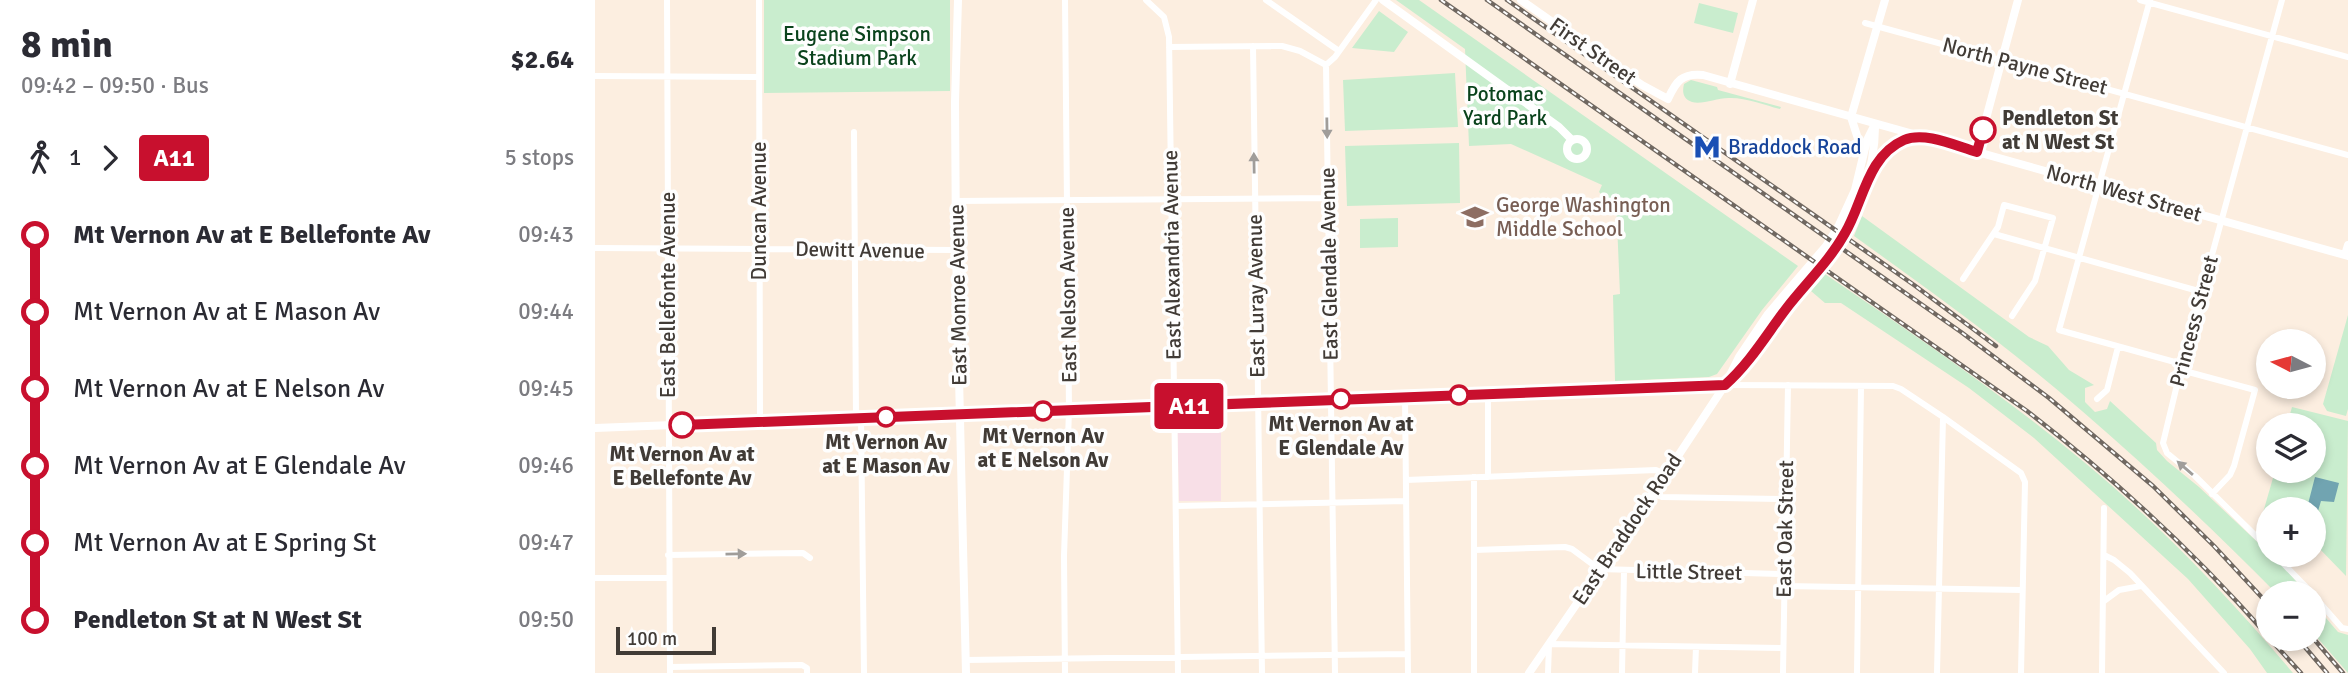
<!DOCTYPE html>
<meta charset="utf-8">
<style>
:root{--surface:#fff;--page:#f2f2f3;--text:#2b2b33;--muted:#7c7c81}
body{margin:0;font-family:Signika,sans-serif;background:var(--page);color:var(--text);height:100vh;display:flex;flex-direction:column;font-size:26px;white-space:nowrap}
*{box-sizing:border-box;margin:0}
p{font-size:23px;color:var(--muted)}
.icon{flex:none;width:38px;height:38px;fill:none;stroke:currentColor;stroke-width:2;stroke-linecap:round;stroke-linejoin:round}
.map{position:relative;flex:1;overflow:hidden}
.sheet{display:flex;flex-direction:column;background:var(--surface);width:595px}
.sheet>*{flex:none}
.badge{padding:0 14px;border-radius:5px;font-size:24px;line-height:46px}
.needle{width:46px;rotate:276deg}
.buttons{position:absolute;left:1661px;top:329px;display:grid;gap:14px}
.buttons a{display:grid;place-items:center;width:70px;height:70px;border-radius:50%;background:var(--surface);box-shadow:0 4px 10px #0003;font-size:35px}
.scale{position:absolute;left:21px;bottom:18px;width:100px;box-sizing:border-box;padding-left:7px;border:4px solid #413b36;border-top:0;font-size:19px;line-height:24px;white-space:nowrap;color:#413b36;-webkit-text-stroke:5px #fefefe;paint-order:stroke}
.map>.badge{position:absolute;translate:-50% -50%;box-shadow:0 0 0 4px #fff}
.legs{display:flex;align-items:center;gap:10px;height:77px;padding:0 21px;font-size:23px}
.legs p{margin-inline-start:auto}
.headline{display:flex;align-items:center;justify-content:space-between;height:119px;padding:0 21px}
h1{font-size:38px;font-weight:800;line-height:52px}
ul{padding:0 21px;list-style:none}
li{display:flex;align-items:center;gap:24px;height:77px;font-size:26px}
li i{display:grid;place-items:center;width:10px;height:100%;margin:0 9px;background:currentColor}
li i::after{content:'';width:18px;height:18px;margin:-9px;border:5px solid;border-radius:50%;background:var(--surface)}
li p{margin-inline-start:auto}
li:first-child i{background:linear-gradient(#0000 50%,currentColor 0)}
li:last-child i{background:linear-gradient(currentColor 50%,#0000 0)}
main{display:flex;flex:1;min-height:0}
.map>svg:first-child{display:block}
</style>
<main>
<section class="sheet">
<div class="headline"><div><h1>8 min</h1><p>09:42 – 09:50 · Bus</p></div><b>$2.64</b></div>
<div class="legs"><svg class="icon" aria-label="walk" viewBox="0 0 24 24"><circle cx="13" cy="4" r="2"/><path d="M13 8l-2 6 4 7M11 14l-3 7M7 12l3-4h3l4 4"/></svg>1<svg class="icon" aria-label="forward" viewBox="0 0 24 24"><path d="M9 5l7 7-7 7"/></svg><b class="badge" style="background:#c8102e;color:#fff">A11</b><p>5 stops</p></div>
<ul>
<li><i style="color:#c8102e"></i><b>Mt Vernon Av at E Bellefonte Av</b><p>09:43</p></li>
<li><i style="color:#c8102e"></i><span>Mt Vernon Av at E Mason Av</span><p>09:44</p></li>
<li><i style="color:#c8102e"></i><span>Mt Vernon Av at E Nelson Av</span><p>09:45</p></li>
<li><i style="color:#c8102e"></i><span>Mt Vernon Av at E Glendale Av</span><p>09:46</p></li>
<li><i style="color:#c8102e"></i><span>Mt Vernon Av at E Spring St</span><p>09:47</p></li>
<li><i style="color:#c8102e"></i><b>Pendleton St at N West St</b><p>09:50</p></li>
</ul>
</section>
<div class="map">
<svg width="1753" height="673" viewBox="0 0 1753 673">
<rect width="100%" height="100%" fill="#fceee0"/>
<!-- industrial -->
<path fill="#f8dfe7" d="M626 410V501H584L582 412Z"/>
<!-- green -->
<path fill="#c9edce" d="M169 0H355V91L169 93Z
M801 0H824L1203 266 1167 310 1122 374 1114 377 1020 381 1018 295 1025 294 1021 199H1011L1004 192 1007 185 916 144 874 146 870 49Z
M1104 3 1143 13 1138 33 1099 23Z
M784 11 813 32 799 52 757 48Z
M860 73 863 127 750 131 748 80Z
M1096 80 1122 87 1123 90 1186 107 1185 109C1169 105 1152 98 1136 98 1123 97 1108 105 1097 102 1088 99 1087 92 1089 84Z
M864 143 865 203 752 206 750 146Z
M1267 216 1434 337 1453 346 1474 370 1499 385 1490 388V402L1500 412 1512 409 1515 401 1561 443 1562 450 1572 461 1604 487 1673 552V555L1690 568 1711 593H1681C1619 530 1554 469 1487 411 1415 348 1337 292 1259 236Z
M803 218V247L765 248V219Z
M1230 274C1318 334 1407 394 1489 462 1565 525 1634 597 1698 673H1672L1655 649 1593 579 1439 438 1374 388 1246 303H1230L1216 291Z
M1753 315V409L1751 416 1732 411 1728 404Z
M1697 407 1753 421 1751 576 1719 543 1718 509H1673V525L1665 523 1680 471H1718V425H1692Z
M1718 603 1743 632 1753 635V673L1719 634Z"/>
<!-- water -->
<path fill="#71a4b1" d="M1720 477 1744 483 1739 502 1726 501 1723 511 1712 508Z"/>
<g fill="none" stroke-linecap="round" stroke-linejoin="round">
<!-- street -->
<path stroke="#fff" stroke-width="6" d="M72 0 75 673
M164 0 165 422
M551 0 569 17 574 37 583 673
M671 0 744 51
M1545 0 1753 57
M1555 0 1464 330 1587 364
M1270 23 1753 155
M658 46 667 673
M574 47 687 46 705 51 731 65 740 673
M731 65 740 57 781 0
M0 76 163 77
M259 132 261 418
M361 201 734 198
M1399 234 1607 292
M0 248 361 250
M1368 279 1403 227 1409 205 1458 218 1440 281 1417 316
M1586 370 1660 390 1639 466 1635 475 1617 494
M1130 385 1298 386 1306 389 1348 417 1426 473 1430 482 1426 673
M810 397 813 673
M1502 399 1512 390 1523 347
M266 418 269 673
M879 477V673
M893 477V394
M811 480 1061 470 1071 474
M1058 493 1067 497 1191 499
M581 506 811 501
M1673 548 1600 476 1572 453 1568 443 1587 364 1687 0
M879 550 970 547 977 549 1004 569 1189 574
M73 555 208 553 215 558
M1509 555 1519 560 1535 573 1629 673
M1680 555 1717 593
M0 578H73
M1189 586 1427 590
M1718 595 1747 628 1753 629
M1509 601 1524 590 1546 586
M371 660 812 654
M75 667 207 665 212 668V673
M470 673 469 556 474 410 470 0
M953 673 954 644 1188 648
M1027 673 1029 571
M1100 673 1101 647
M1188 673 1193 385
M1262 673 1266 387
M1342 673 1348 417
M1507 673 1509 508"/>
<!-- secondary -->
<path stroke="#fff" stroke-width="8" d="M363 0 360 102 361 250 371 673
M788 0 964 127 977 140
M926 0 1047 85 1073 99C1081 81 1087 73 1108 75L1753 256
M1135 84 1158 0
M1256 117 1290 0
M1256 117 1267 151
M972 149a10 10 0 1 1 20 0a10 10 0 1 1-20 0Z
M1382 152 1423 0
M1273 179C1286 159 1298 140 1323 137
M1750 255 1753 245
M1132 383C1156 361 1173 333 1192 307 1206 288 1223 272 1237 253 1262 218 1280 170 1280 127
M0 428 1130 385
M934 673 1071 474 1130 385 1144 357 1173 314 1231 246 1244 225 1260 190 1272 140 1280 124"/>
<defs>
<path id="rail" d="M846 0 1432 411C1520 479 1600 553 1673 636
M892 0 1366 332 1454 398 1558 486 1619 546 1673 604
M912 0 1319 285 1401 346
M1718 638 1748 673
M1675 639 1706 673
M1703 639 1732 673"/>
</defs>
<!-- rail casing -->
<use href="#rail" stroke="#706861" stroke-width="4.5"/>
<!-- rail -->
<use href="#rail" stroke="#fefefe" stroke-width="2" stroke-dasharray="5" stroke-linecap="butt"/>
</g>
<!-- one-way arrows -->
<defs><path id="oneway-solid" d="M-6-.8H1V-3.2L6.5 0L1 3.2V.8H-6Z" transform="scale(1.75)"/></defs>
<g fill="#a09d9a">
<use href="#oneway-solid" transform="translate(732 128) rotate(89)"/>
<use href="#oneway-solid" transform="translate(659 163) rotate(-91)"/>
<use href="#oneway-solid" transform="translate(1590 468) rotate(-139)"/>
<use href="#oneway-solid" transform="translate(141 554) rotate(-1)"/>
</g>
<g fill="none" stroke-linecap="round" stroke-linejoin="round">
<defs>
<path id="line-1" d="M87 425 1130 385C1156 362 1173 332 1194 305 1213 281 1235 260 1250 233 1268 203 1272 156 1309 140 1330 131 1361 146 1382 152L1388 130"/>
</defs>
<!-- line-1 casing -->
<use href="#line-1" stroke="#fff" stroke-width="16"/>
<!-- line-1 -->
<use href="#line-1" stroke="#c8102e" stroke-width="10"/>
</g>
<!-- icons -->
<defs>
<symbol id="metro-bare" viewBox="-9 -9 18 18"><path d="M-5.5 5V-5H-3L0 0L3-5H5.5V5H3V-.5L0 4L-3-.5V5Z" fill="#1a4fb4" stroke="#fefefe" stroke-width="2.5" paint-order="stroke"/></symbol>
<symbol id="school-bare" viewBox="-9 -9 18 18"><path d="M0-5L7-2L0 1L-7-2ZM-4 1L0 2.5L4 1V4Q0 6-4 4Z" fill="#8d6e63" stroke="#fefefe" stroke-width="2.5" paint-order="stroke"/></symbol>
</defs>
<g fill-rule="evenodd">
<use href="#metro-bare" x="1093" y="128" width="38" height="38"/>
<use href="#school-bare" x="861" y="198" width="38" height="38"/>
</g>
<!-- markers -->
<g fill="#fff" stroke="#c8102e" stroke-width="3.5">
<circle cx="1388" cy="130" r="12"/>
<circle cx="864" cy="395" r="9"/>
<circle cx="746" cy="399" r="9"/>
<circle cx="448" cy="411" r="9"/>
<circle cx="291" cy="417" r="9"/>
<circle cx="87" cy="425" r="12"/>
</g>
<g text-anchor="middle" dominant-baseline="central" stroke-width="7" stroke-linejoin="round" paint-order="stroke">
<!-- park labels -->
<g font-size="21" fill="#0a431c" stroke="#fefefe">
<text x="262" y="34">Eugene Simpson<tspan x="262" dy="24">Stadium Park</tspan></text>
<text x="910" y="94">Potomac<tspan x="910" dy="24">Yard Park</tspan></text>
</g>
<!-- street labels -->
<g font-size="21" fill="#413b36" stroke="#fefefe">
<text transform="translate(998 51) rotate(35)">First Street</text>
<text transform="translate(1430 66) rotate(15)">North Payne Street</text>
<text transform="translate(1529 193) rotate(16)">North West Street</text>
<text transform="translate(164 211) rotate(-90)">Duncan Avenue</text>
<text transform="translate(265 250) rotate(1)">Dewitt Avenue</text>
<text transform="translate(577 255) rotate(-91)">East Alexandria Avenue</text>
<text transform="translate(734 264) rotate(-91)">East Glendale Avenue</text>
<text transform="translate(73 295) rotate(-90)">East Bellefonte Avenue</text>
<text transform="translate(363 295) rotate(-91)">East Monroe Avenue</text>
<text transform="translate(473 295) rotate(-91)">East Nelson Avenue</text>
<text transform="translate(661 296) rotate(-91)">East Luray Avenue</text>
<text transform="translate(1599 321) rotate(-75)">Princess Street</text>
<text transform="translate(1032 529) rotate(-56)">East Braddock Road</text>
<text transform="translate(1190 529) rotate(-89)">East Oak Street</text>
<text transform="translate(1094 572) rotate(1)">Little Street</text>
</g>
<!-- stop labels -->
<g font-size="21" font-weight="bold" fill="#413b36" stroke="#fefefe">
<text x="1407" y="118" text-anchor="start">Pendleton St<tspan x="1407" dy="24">at N West St</tspan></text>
<text x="746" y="424">Mt Vernon Av at<tspan x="746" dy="24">E Glendale Av</tspan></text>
<text x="448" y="436">Mt Vernon Av<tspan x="448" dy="24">at E Nelson Av</tspan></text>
<text x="291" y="442">Mt Vernon Av<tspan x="291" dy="24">at E Mason Av</tspan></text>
<text x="87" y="454">Mt Vernon Av at<tspan x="87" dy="24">E Bellefonte Av</tspan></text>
</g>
<!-- transit labels -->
<g font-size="21" fill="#164399" stroke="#fefefe" text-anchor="start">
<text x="1133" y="147">Braddock Road</text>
</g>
<!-- education labels -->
<g font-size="21" fill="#785e54" stroke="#fefefe" text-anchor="start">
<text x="901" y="205">George Washington<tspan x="901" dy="24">Middle School</tspan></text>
</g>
</g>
</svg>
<div class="buttons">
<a><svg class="needle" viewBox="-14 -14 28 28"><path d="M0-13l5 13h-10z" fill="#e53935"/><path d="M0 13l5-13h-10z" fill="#7c7c81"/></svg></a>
<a><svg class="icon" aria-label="layers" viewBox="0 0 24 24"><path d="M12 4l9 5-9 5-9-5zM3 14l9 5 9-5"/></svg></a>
<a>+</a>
<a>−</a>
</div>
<div class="scale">100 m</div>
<b class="badge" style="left:594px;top:406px;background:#c8102e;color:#fff">A11</b>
</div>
</main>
